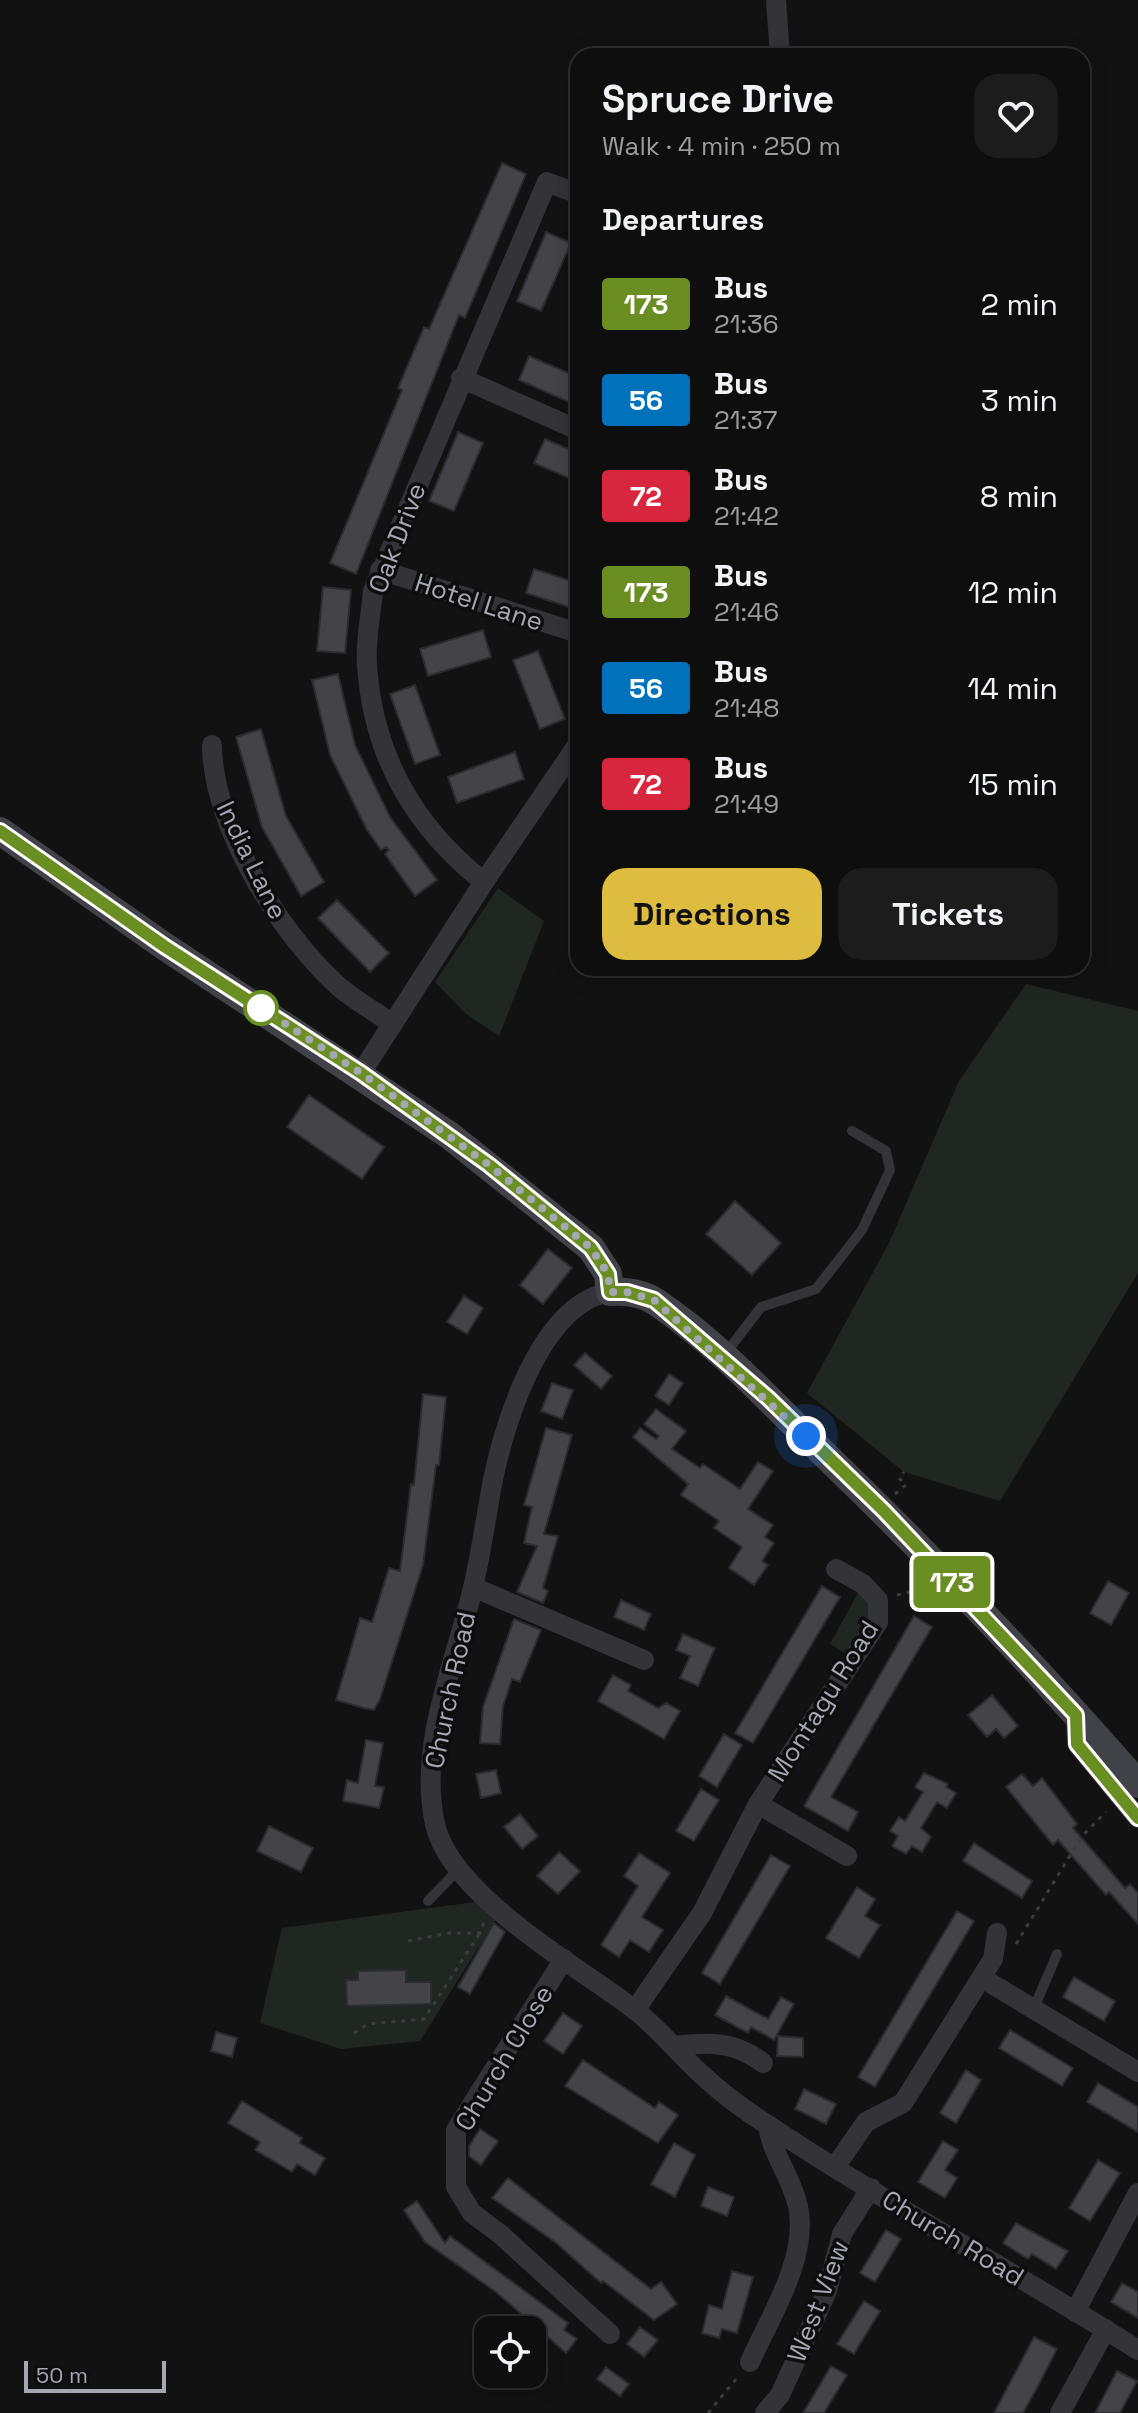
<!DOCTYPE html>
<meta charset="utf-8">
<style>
:root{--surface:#0e0e0e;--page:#1c1c1c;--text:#f1f3f6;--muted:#9b9c9e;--line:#2e2e2e;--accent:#debc3f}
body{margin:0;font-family:"Space Grotesk",sans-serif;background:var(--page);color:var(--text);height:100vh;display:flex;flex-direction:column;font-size:30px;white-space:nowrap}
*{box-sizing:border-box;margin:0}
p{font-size:26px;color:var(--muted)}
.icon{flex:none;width:44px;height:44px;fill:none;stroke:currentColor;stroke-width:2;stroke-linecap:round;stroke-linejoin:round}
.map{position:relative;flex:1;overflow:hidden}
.drawer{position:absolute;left:570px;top:48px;width:520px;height:928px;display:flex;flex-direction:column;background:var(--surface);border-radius:24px;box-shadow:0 4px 20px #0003,0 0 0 2px var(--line)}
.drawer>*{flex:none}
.badge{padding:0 16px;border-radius:6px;font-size:28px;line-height:52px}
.fabs{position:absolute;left:474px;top:2316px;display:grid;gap:16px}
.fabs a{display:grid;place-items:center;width:72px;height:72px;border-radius:16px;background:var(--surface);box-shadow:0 4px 20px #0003,0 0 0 2px var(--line);font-size:40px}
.scale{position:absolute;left:24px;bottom:20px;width:142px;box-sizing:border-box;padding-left:8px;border:4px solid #a5a7b2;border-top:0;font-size:22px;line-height:28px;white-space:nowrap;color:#a5a7b2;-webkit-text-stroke:6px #0d0d0e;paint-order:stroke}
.you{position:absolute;width:40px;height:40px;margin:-20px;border:6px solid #fff;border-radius:50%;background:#1a73e8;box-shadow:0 0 0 12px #1a73e833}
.map>.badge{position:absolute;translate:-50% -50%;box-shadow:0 0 0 4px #fff}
h2{padding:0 32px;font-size:30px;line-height:72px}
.round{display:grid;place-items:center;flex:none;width:84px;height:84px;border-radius:24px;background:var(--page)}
.summary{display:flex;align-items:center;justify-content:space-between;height:136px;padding:0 32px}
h1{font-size:38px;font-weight:700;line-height:60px}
.button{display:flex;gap:16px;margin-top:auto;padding:16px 32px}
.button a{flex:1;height:92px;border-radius:24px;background:var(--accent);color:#111;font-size:32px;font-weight:700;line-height:92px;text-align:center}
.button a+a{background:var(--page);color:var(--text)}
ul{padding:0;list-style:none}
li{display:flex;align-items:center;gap:24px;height:96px;padding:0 32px}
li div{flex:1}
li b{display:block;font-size:30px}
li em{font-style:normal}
li .badge{min-width:88px;font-weight:700;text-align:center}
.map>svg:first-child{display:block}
</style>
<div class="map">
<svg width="1138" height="2413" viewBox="0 0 1138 2413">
<rect width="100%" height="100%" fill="#121213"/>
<!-- green -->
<path fill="#202722" d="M498 888 544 921 499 1036 466 1014 435 982Z
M1026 984 1138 1011V1273L1000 1501 904 1472 807 1393 889 1243 959 1081Z
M858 1593 870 1606 871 1618 850 1656 830 1644Z
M475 1902 496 1919 420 2041 341 2049 260 2023 282 1928Z"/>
<!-- building -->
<path fill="#444448" stroke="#2c2c2f" stroke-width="2" d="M502 163 526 174 465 318 459 315 356 574 330 563 402 390 398 388 424 327 429 329Z
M546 232 571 243 541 311 517 301Z
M529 356 578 377V406L519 380Z
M458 432 483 443 454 511 429 501Z
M545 439 578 453V482L534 463Z
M534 569 578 583V610L526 593Z
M323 587 351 590 345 653 317 651Z
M483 630 491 657 428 676 420 649Z
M538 651 565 719 540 729 513 660Z
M338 674 355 745 390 817 437 880 415 896 385 854 389 850 386 847 381 850 367 830 330 755 312 680Z
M415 685 440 755 415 764 390 694Z
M261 729 286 816 324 882 301 896 262 827 236 737Z
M515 752 524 779 457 803 448 777Z
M337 900 389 953 370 972 318 918Z
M309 1095 384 1147 362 1179 287 1127Z
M735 1201 781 1243 752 1275 706 1234Z
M548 1249 572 1268 543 1304 520 1285Z
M464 1296 483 1308 467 1334 447 1322Z
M585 1353 612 1376 601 1389 574 1365Z
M669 1374 683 1383 669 1405 655 1396Z
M552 1383 573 1390 562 1419 541 1411Z
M423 1394 446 1397 439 1465H436L423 1565 380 1699 374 1710 364 1708 336 1700 360 1618 372 1622 389 1568 400 1571 411 1484 414 1485Z
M656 1409 686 1431 672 1449 700 1468 703 1464 740 1489 758 1462 773 1471 748 1509 773 1525 765 1537 774 1543 762 1561 768 1565 754 1585 729 1568 742 1547 714 1528 719 1521 681 1495 688 1484 633 1437 640 1428 656 1439 659 1436 644 1424Z
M546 1428 572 1435 544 1534 558 1536 543 1588 548 1591 543 1603 517 1592 537 1546 524 1543 532 1507 524 1505Z
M1108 1581 1129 1593 1111 1625 1090 1613Z
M822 1586 840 1597 753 1743 735 1733Z
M621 1600 651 1614 644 1630 614 1617Z
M914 1616 932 1627 831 1797 858 1812 848 1831 804 1806Z
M514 1619 541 1630 520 1682 512 1679 503 1706 500 1744 480 1743 483 1707Z
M683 1634 715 1648 698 1686 680 1678 690 1656 676 1650Z
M613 1675 631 1685 628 1691 658 1708 666 1703 680 1711 664 1739 598 1701Z
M992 1695 1018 1726 1004 1738 996 1729 987 1737 968 1715Z
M724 1734 742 1745 717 1787 699 1776Z
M366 1740 383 1743 375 1786 384 1787 379 1808 343 1801 347 1780 358 1783Z
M496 1770 501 1793 481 1798 476 1774Z
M924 1773 948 1784 946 1787 956 1793 947 1808 937 1802 921 1828 931 1837 922 1852 912 1846 906 1854 892 1846 898 1836 890 1831 899 1817 905 1821 923 1792 915 1787Z
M1022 1774 1033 1786 1042 1778 1077 1824 1073 1828 1125 1888 1130 1884 1138 1893V1924L1109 1892 1106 1895 1058 1840 1053 1845 1006 1787Z
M701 1789 719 1800 694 1841 676 1831Z
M520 1814 538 1836 522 1849 504 1827Z
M269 1826 313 1848 301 1872 257 1851Z
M974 1843 1032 1881 1022 1898 963 1861Z
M559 1852 580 1871 558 1894 537 1876Z
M639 1853 670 1873 642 1917 663 1930 649 1952 630 1940 619 1957 601 1945 638 1886 624 1876Z
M771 1855 790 1866 720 1984 702 1973Z
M857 1887 875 1899 865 1916 880 1925 859 1958 826 1938Z
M957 1911 974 1921 875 2087 858 2077Z
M494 1923 505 1932 470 1994 458 1987Z
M406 1970V1982H431V2004L347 2006 346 1980H358V1971Z
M1074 1977 1115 2001 1104 2021 1063 1997Z
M726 1996 768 2019 781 1997 794 2004 774 2040 751 2027 748 2033 715 2015Z
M563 2013 582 2026 563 2054 544 2041Z
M1010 2030 1073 2068 1062 2086 999 2048Z
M216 2032 237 2038 232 2057 211 2051Z
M778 2036 803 2038V2057L777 2056Z
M583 2060 655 2108 659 2102 678 2115 658 2143 565 2086Z
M966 2070 981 2080 956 2123 940 2113Z
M1098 2083 1138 2107V2132L1087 2102Z
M804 2089 836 2104 826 2124 795 2109Z
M242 2101 302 2138 300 2143 325 2158 315 2175 297 2164 292 2172 255 2150 260 2142 228 2123Z
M480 2129 498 2141 481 2165 469 2156V2146Z
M943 2141 958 2150 945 2170 957 2178 945 2198 918 2182Z
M674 2143 695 2155 675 2197 651 2184Z
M1098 2160 1120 2173 1090 2221 1069 2208Z
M508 2178 651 2289 661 2282 677 2304 654 2320 603 2281 601 2283 555 2242 492 2198Z
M708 2187 734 2197 727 2216 701 2206Z
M417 2201 445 2243 450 2236 568 2323 564 2330 577 2339 566 2353 496 2292 425 2242 404 2210Z
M1016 2223 1068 2251 1056 2269 1032 2254 1028 2259 1003 2243Z
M886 2230 901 2239 875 2282 860 2273Z
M732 2271 753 2277 737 2333 722 2329 719 2338 702 2333 709 2305 722 2309Z
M1122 2283 1138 2292V2318L1111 2302Z
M864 2301 880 2311 854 2354 837 2344Z
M640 2327 658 2340 644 2357 627 2344Z
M1034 2337 1057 2349 1037 2388 1023 2413H994Z
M831 2366 847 2375 824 2413H803Z
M606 2367 629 2384 620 2396 597 2379Z
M1117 2371 1137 2381 1120 2413H1095Z"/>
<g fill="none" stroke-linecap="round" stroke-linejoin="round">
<!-- path -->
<path stroke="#3b3c40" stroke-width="3" stroke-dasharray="4 6" stroke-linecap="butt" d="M895 1494 906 1485 899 1478 904 1472
M897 1595 910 1592 921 1582
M408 1941 449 1933H480L484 1922
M1016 1944 1082 1836 1106 1812
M354 2033 368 2024 424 2019 480 1933
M708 2413 737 2378"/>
<!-- lane -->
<path stroke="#333338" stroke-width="10" d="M726 1353 761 1307 816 1289 862 1230 890 1170 886 1151 852 1131
M428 1901 457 1871
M1034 2008 1057 1954"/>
<!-- street -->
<path stroke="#333338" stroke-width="20" d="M776 0 780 56
M461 378 578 430
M380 570 578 633
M212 745C213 825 278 931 336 984 352 999 373 1010 391 1023
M484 882C414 827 373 755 367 665 365 641 371 615 373 591L547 182 578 194
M361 1073 484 882 578 744
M610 1292C539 1304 502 1429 491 1490 485 1524 480 1559 472 1592 454 1666 418 1747 435 1824 450 1894 574 1964 631 2007 657 2026 677 2052 700 2073 721 2093 747 2112 771 2127 890 2206 1017 2273 1138 2350
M473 1587 644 1660
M1076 1715 1077 1744 1138 1818
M758 1804 847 1856
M564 1959 456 2130V2187L472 2213 500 2234 610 2334
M982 1978 1138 2072
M635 2010 702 1913 758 1804 878 1622V1600L863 1584 836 1569
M675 2046C708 2042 735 2041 763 2063
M835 2167 866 2122 903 2103 993 1959 997 1933
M1075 2312 1138 2193
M750 2362C770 2317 809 2257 798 2206 791 2176 773 2156 768 2126
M765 2413 780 2395 827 2291 842 2234 871 2188
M1060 2413 1106 2329"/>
<!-- secondary -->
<path stroke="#414247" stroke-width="28" d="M0 831 164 946 449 1135 591 1248 608 1274 610 1292C626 1291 643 1293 656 1302 716 1342 768 1399 819 1449 930 1556 1037 1668 1138 1784"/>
</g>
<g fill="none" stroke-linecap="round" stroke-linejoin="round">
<defs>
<path id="line" d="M0 831 164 946 361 1073 489 1165 591 1248 608 1274 610 1292H627L654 1300 768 1398 884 1511 1076 1715 1077 1744 1138 1818"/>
</defs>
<!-- line casing -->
<use href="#line" stroke="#fff" stroke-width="18"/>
<!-- line -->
<use href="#line" stroke="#6b8e23" stroke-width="12"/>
<!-- walk -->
<path stroke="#a5a7b2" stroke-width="8" stroke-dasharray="0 14.4" d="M261 1008 361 1073 489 1165 591 1248 608 1274 610 1292H627L654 1300 806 1436"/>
</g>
<!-- markers -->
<circle fill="#fff" stroke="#6b8e23" stroke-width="4" cx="261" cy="1008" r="16"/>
<g text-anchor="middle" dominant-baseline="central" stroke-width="7" stroke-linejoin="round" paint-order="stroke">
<!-- street labels -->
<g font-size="26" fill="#a5a7b2" stroke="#0d0d0e">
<text transform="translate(397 538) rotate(-69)">Oak Drive</text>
<text transform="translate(479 602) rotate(18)">Hotel Lane</text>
<text transform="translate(252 860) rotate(64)">India Lane</text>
<text transform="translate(450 1690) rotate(-78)">Church Road</text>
<text transform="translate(823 1701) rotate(-58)">Montagu Road</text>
<text transform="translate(504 2058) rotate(-59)">Church Close</text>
<text transform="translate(953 2238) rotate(31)">Church Road</text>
<text transform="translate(818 2301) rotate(-69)">West View</text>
</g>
</g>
</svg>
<div class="fabs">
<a><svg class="icon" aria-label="locate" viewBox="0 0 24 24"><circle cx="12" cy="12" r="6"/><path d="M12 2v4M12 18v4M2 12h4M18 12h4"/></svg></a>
</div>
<div class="scale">50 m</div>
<div class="you" style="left:806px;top:1436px"></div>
<b class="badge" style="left:952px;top:1582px;background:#6b8e23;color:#fff">173</b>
<section class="drawer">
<div class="summary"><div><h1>Spruce Drive</h1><p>Walk · 4 min · 250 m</p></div><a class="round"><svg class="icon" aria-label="heart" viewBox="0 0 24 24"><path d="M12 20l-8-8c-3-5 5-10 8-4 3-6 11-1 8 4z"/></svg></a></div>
<h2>Departures</h2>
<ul>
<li><span class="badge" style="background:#6b8e23;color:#fff">173</span><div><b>Bus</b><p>21:36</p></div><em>2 min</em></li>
<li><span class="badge" style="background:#0072bc;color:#fff">56</span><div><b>Bus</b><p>21:37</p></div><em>3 min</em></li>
<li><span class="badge" style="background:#d7263d;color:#fff">72</span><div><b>Bus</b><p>21:42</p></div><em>8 min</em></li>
<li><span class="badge" style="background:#6b8e23;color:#fff">173</span><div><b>Bus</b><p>21:46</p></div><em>12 min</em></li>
<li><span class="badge" style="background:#0072bc;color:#fff">56</span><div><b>Bus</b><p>21:48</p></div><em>14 min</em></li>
<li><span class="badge" style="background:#d7263d;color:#fff">72</span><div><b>Bus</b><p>21:49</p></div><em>15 min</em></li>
</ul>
<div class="button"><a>Directions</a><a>Tickets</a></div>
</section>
</div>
